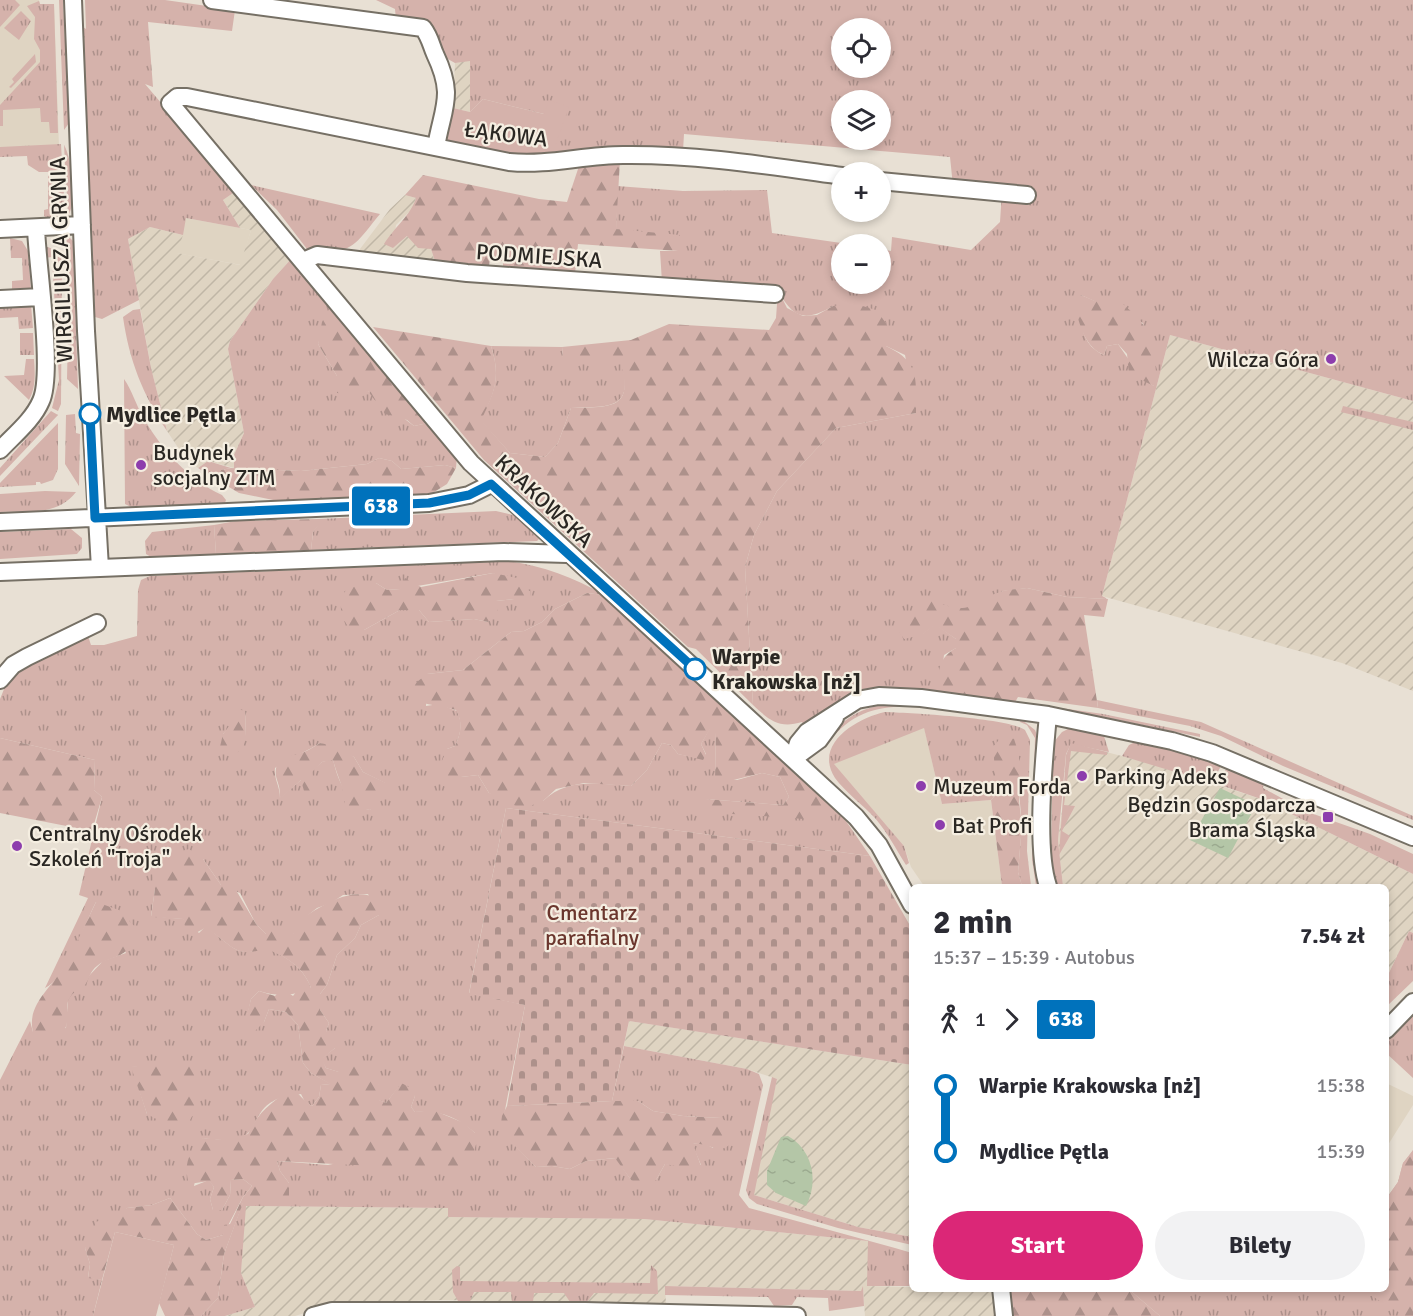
<!DOCTYPE html>
<html lang="pl">
<meta charset="utf-8">
<style>
:root{--surface:#fff;--page:#f2f2f3;--text:#2b2b33;--muted:#7c7c81;--accent:#db2777}
body{margin:0;font-family:Signika,sans-serif;background:var(--page);color:var(--text);height:100vh;display:flex;flex-direction:column;font-size:22px;white-space:nowrap}
*{box-sizing:border-box;margin:0}
p{font-size:20px;color:var(--muted)}
.icon{flex:none;width:33px;height:33px;fill:none;stroke:currentColor;stroke-width:2;stroke-linecap:round;stroke-linejoin:round}
.map{position:relative;flex:1;overflow:hidden}
.sheet{position:absolute;left:909px;top:884px;width:480px;height:408px;display:flex;flex-direction:column;background:var(--surface);border-radius:9px;box-shadow:0 3px 9px #0003}
.sheet>*{flex:none}
.badge{padding:0 12px;border-radius:4px;font-size:21px;line-height:39px}
.buttons{position:absolute;left:831px;top:18px;display:grid;gap:12px}
.buttons a{display:grid;place-items:center;width:60px;height:60px;border-radius:50%;background:var(--surface);box-shadow:0 3px 9px #0003;font-size:30px}
.map>.badge{position:absolute;translate:-50% -50%;box-shadow:0 0 0 3px #fff}
.legs{display:flex;align-items:center;gap:9px;height:66px;padding:0 24px;font-size:20px}
.legs p{margin-inline-start:auto}
.summary{display:flex;align-items:center;justify-content:space-between;height:102px;padding:0 24px}
h1{font-size:33px;font-weight:800;line-height:45px}
.button{display:flex;gap:12px;margin-top:auto;padding:12px 24px}
.button a{flex:1;height:69px;border-radius:36px;background:var(--accent);color:#fff;font-size:24px;font-weight:800;line-height:69px;text-align:center}
.button a+a{background:var(--page);color:var(--text)}
ul{padding:0 24px;list-style:none}
li{display:flex;align-items:center;gap:21px;height:66px;font-size:22px}
li i{display:grid;place-items:center;width:9px;height:100%;margin:0 8px;background:currentColor}
li i::after{content:'';width:15px;height:15px;margin:-8px;border:4px solid;border-radius:50%;background:var(--surface)}
li p{margin-inline-start:auto}
li:first-child i{background:linear-gradient(#0000 50%,currentColor 0)}
li:last-child i{background:linear-gradient(currentColor 50%,#0000 0)}
.map>svg:first-child{display:block}
</style>
<div class="map">
<svg width="1413" height="1316" viewBox="0 0 1413 1316">
<defs>
<pattern id="industrial-furrows" width="10" height="10" patternUnits="userSpaceOnUse" patternTransform="scale(1.5)"><rect width="10" height="10" fill="#dfd4c2"/><path d="M-1 1l2-2M0 10L10 0M9 11l2-2" fill="none" stroke="#c0b6a6"/></pattern>
<pattern id="grass-tufts" width="24" height="20" patternUnits="userSpaceOnUse" patternTransform="scale(1.5)"><rect width="24" height="20" fill="#d5b2ab"/><path d="M3 7l-1-3M5 7V3M7 7l1-3M15 17l-1-3M17 17v-4M19 17l1-3" fill="none" stroke="#ad918b"/></pattern>
<pattern id="forest-firs" width="22" height="20" patternUnits="userSpaceOnUse" patternTransform="scale(1.5)"><rect width="22" height="20" fill="#d5b2ab"/><path d="M5 1l3.5 6h-7zM16 11l3.5 6h-7z" fill="#ad918b"/></pattern>
<pattern id="cemetery-stones" width="16" height="16" patternUnits="userSpaceOnUse" patternTransform="scale(1.5)"><rect width="16" height="16" fill="#d5b2ab"/><path d="M2 7V4a2 2 0 0 1 4 0v3zM10 15v-3a2 2 0 0 1 4 0v3z" fill="#ad918b"/></pattern>
<pattern id="water-ripples" width="26" height="14" patternUnits="userSpaceOnUse" patternTransform="scale(1.5)"><rect width="26" height="14" fill="#b4c6a7"/><path d="M2 4q2-2 4 0t4 0M15 11q2-2 4 0t4 0" fill="none" stroke="#9baa8f"/></pattern>
</defs>
<rect width="100%" height="100%" fill="#e8e0d4"/>
<!-- built -->
<path fill="#dfd4c2" d="M0 0H39L40 4H54L59 147 0 151Z
M186 218 251 230 241 265 176 253Z
M924 727 942 804 991 800 1002 886H924L911 867 904 846 833 764Z
M1386 1083 1413 1096V1105L1386 1148Z"/>
<!-- industrial -->
<path fill="url(#industrial-furrows)" d="M470 60V112L453 108 455 63Z
M236 191 292 258 273 279 230 341 228 349 244 433 234 455V468L208 461 198 468 183 455 167 431 151 368 128 239 150 227 183 235 177 253 240 265 251 230 240 228 223 200Z
M405 195 416 198 413 208 396 225 393 248 407 236 431 249 436 264 357 253 390 209Z
M1170 335 1413 401V691L1342 663 1102 596Z
M1071 743 1153 764 1261 799 1413 874V933L1409 931 1386 979V886H1063L1058 841Z
M629 1021 912 1065V1237L858 1227 754 1195 752 1192 777 1079 747 1069 624 1046Z
M245 1206 449 1208 448 1217 644 1219 868 1241V1286L994 1289 997 1316H865L863 1288 861 1291 665 1286 666 1304 442 1300 337 1303 295 1316H225L255 1307 241 1273Z"/>
<!-- grass -->
<path fill="url(#grass-tufts)" fill-rule="evenodd" d="M0 0H15L20 5 0 27Z
M59 0H63L69 123 64 130Z
M85 0H165L235 10 232 31 148 22 153 87 145 84 236 191 223 200 240 228 186 218 183 235 150 227 128 239 139 300 102 319 95 317 83 27 86 29Z
M376 0H1413V401L1170 335 1102 596 1108 599 1067 597 1027 588 1003 591 971 608 953 609 921 635 935 624 956 639V648L944 655 939 693 873 688 862 692 805 728 802 722C779 729 769 720 753 705L745 567 754 535 777 491 836 428 916 413 905 355 886 346 833 306C805 322 793 319 778 290L662 282 660 251H679L616 229 617 186 683 191 767 190 772 233 848 244H842V284H880L881 249 891 251 892 237 971 250 1000 222 1002 191 953 186 950 157 684 134 683 151 611 152 601 147 550 160 544 114 483 99 470 112V61L455 63 437 53 434 35 396 20 395 9ZM842 28H880V68H842ZM842 100H880V140H842ZM1081 295 1143 323 1154 386 1142 379 1118 344 1107 346 1104 355C1078 343 1081 319 1081 295Z
M39 1 40 4H54L58 133H50L49 122H41L40 108 3 110V126H0V105L40 62V50L34 39 35 17 27 6Z
M21 11 31 21 19 40 4 28Z
M35 54 36 62 11 88 9 87 14 82 12 79Z
M61 144 65 212 62 216 47 218 44 216V210L48 209V172H39L28 165 27 156 0 157V147Z
M64 145C72 158 77 203 68 216Z
M251 185 380 214C352 248 353 255 307 249L277 210Z
M66 234 73 241 78 389 67 379 69 283Z
M10 238 22 241 28 251 31 290 12 294V281L23 280 22 258H11Z
M43 246C53 249 61 249 62 261H59L62 266 61 404 58 411 52 408 59 380 52 257 44 258Z
M292 258 331 306 318 344 337 376V393L368 391 414 426 428 423 457 456 456 468 445 465 401 469 392 461 379 458 367 464 301 471 234 468V455L244 433 228 349 230 341 273 279Z
M0 303 31 305 33 328 19 329 18 317 0 318Z
M140 309 151 368 167 431C143 395 129 360 123 317L133 310Z
M20 333H33L34 355H20Z
M491 346 562 347 563 357H620C635 408 615 407 571 408L558 443 545 457 510 453 480 420C495 393 501 376 491 346Z
M26 359H34C35 374 36 387 29 400L4 376 24 375Z
M124 379C132 390 136 405 143 417 161 449 189 480 222 495L226 500 225 503 131 507 125 504Z
M1343 406 1413 422V430L1341 412Z
M51 411 58 415 0 476V468Z
M75 414 76 433 80 434 79 486 65 464 66 415Z
M58 423V469L53 480 41 484 40 482H36V485L0 487V483Z
M208 461 231 468 221 470 217 480 198 468Z
M45 491 76 492C58 516 27 511 0 512V494Z
M496 511 517 516 539 539 537 541 311 550 313 532 318 525V519Z
M214 525 216 554 151 557 146 554 145 541 152 532Z
M71 529 82 538V548L77 554 0 559V532Z
M508 561C544 566 573 577 604 595L587 593 555 609 542 622 524 631 511 632 463 670 427 674 426 706 439 704 457 711C463 724 461 733 455 746L447 749 461 777 478 775 489 793 543 801C568 777 599 784 631 786L647 770 662 743 671 745 678 754 703 759 706 754 701 744 710 728 716 732 715 777 737 780 762 773 780 777 789 797 783 805 704 799 823 814V799L846 821 870 856 506 808 469 993 525 1005 501 1131 536 1167 552 1166 570 1169 586 1161 616 1158 631 1180H656L665 1164 701 1165 692 1144 704 1143 713 1148 721 1118 683 1116 653 1111 638 1101H612L624 1046 747 1069 759 1074 763 1085 739 1195 749 1208 895 1248 912 1253V1286H867L868 1241 644 1219 448 1217V1208L246 1206 241 1273 255 1307 225 1316H201L218 1298 224 1254 243 1202 289 1183 280 1171 277 1161 328 1165 475 1133C458 1117 438 1109 415 1112L411 1107 415 1096 401 1084 386 1103 378 1100 379 1085 326 1068 321 1059 335 1048 326 1031 329 1023 320 1010V994L327 985 337 955 355 938 361 925 379 915 368 894 343 895 331 903 317 908 307 916 293 934H266L256 924 240 893 221 885 203 859 155 889 151 916 183 919 199 933 205 927C229 941 235 961 265 947 286 957 303 966 311 988 292 996 279 997 259 991L251 999 245 1026 264 1022 269 1009 286 1012 298 1025 303 1063 311 1073 331 1084 321 1085 319 1097 312 1106 305 1102 301 1094C290 1096 278 1097 270 1103 258 1111 257 1123 248 1133 240 1143 215 1140 203 1138L194 1186 209 1180 214 1187 210 1199 213 1210H222L230 1195 231 1180 243 1179 252 1186 243 1197 223 1235 206 1240 197 1234 170 1198 152 1205 127 1208 85 1248 90 1264 88 1277 102 1280 93 1316H0V1080L30 1021 33 1032 66 1028 68 998 103 961 126 953 96 902C85 923 66 979 45 988L88 898 79 895 102 797 94 790 95 760 0 738V699L9 677 87 633 91 645H104L137 636 138 590 141 580 150 576ZM493 573 518 586 514 599 496 601 488 622 474 619 429 622 419 610H400L364 630 376 583 387 590 400 589ZM245 711 246 736 223 734ZM320 743 354 757 363 772 385 783 370 810C348 806 337 779 333 759L322 762 280 798C280 786 274 780 275 768 290 757 305 753 320 743ZM149 1066 147 1114 132 1067Z
M1097 700 1201 722 1413 816V820L1283 766 1221 736 1190 726 1098 708Z
M1026 703 1103 714 1200 734V737L1104 717 1025 705Z
M891 704 940 707 975 715C920 707 866 692 828 743H825C842 718 861 707 891 704Z
M885 712C910 713 1009 718 1025 730L1030 740 1027 851 1031 886H1022L1018 872 1022 825 1018 782 996 778 997 794 991 800 942 804 924 728 834 764 904 846 909 863 906 865C896 849 887 832 875 818 862 804 846 793 835 778 813 744 857 718 885 712Z
M1021 719 1035 730 1039 740 1040 886H1036L1032 859 1035 738 1027 725 1020 722Z
M1072 727 1103 733 1109 752 1071 744 1066 754 1058 841 1063 886H1056L1051 859 1053 743 1062 732Z
M1141 739 1222 764 1212 783 1122 756 1129 745Z
M1227 766 1264 781 1263 788 1305 811 1370 834 1413 854V874L1261 799 1220 785Z
M1409 931 1413 933V981L1386 1007V979Z
M1413 1013V1078L1386 1053V1040Z
M772 1077 777 1079 754 1195 858 1227 912 1237V1245L838 1228 757 1204 749 1198 746 1190Z
M1413 1150V1316H1160L1132 1292 1122 1289 1386 1288V1199L1398 1182 1403 1163Z
M651 1265 657 1271 658 1294 594 1293 587 1302H570L564 1293H534L533 1302H512L511 1292H474L470 1301H458L453 1292 452 1270 457 1266 460 1267V1281L650 1283Z
M665 1286 861 1291 863 1286 864 1306 829 1311 828 1298 797 1297 792 1305 774 1306 768 1297 665 1295Z"/>
<!-- forest -->
<path fill="url(#forest-firs)" d="M620 160 616 229 680 235 679 251 578 244 575 274 503 273V261L490 260 488 271 436 264 431 249 418 248 407 236 393 248 384 244C393 229 411 215 416 198L405 195 423 175 539 199 567 202 580 163Z
M778 290 787 308 803 316 817 315 833 306 856 304 876 310 889 327 886 346C920 362 916 378 916 413L836 428 777 491 754 535 745 567 753 705 696 649 688 647 484 460 373 327 491 346C501 376 495 393 481 420L510 453 545 457 558 443 571 408C615 407 635 408 619 358L563 357 562 347 631 340 669 324 769 330 776 318Z
M1081 295 1095 301 1122 303C1128 309 1137 316 1142 323 1151 336 1160 371 1154 386L1129 374 1127 354 1118 344 1107 346 1104 355C1085 347 1080 326 1075 307Z
M331 306 428 423 414 426 407 420 385 414 368 391 360 395 337 393V376L318 344 322 322Z
M379 458 392 461 401 469 445 465 456 468 447 484 431 494 278 501 239 493 217 480 221 470 231 468 301 471 367 464Z
M318 519 319 525 313 532 311 550 216 554 214 525 236 521Z
M493 573 517 578 518 586 530 591 531 602 525 608 514 599 496 601 498 613 488 622 474 619 429 622 419 610H400L364 630 349 628C339 614 338 603 347 588L376 583 387 590 400 589 405 578 421 587Z
M1027 588 1067 597 1108 599 1104 617 1084 615 1098 708 1018 697 1014 704 939 693C938 672 937 659 956 648V639L935 625 921 635 904 639 898 630 932 600C973 618 968 602 1003 591 1010 589 1020 589 1027 588Z
M587 593 604 595 823 799V814L818 820 705 812 699 807 704 799 783 805 789 797 780 777 762 773 721 783 715 777 716 733 710 729 701 744 706 755 703 760 678 754 671 745 662 743 647 770 631 786 584 783 556 789 543 801 522 809 489 793 478 775 461 777 451 790 440 784 439 768 447 749 455 746C461 733 463 723 456 710 441 705 427 706 412 699L408 689 427 674 463 670 511 632 524 631 542 622 555 609Z
M234 708 245 711 246 736 242 750 232 755 219 751 223 734 230 725 227 711Z
M1003 735 1014 739 1019 754V801L1022 825 1018 872 1022 886H1002L991 800 997 794 993 747Z
M0 738 95 760 94 790 102 797 92 831 0 813Z
M320 743 339 747 354 757 363 772 386 783V794L370 810 345 806C345 789 337 776 333 760L322 762 312 772 315 791H304L301 780 280 799C281 777 269 779 281 755 297 757 308 751 320 743Z
M189 849 203 859 221 885H233L256 924 266 934 277 926 286 934H293L295 922C321 908 350 883 380 900L379 915 361 925 355 938 337 955 327 985 320 994V1010L329 1023 326 1031 337 1039 335 1048 322 1059 326 1068 339 1072 342 1061 356 1059 371 1065 379 1085V1100L386 1103 401 1083 413 1089 415 1096 411 1107 415 1112 433 1110 464 1123 475 1133 477 1141 468 1171 277 1161 280 1171 289 1183V1199L243 1203 224 1254 218 1298 201 1316H165L159 1303 174 1245 115 1232 102 1280 88 1278 90 1264 85 1248 96 1222 127 1208 152 1205 170 1198 197 1234 206 1240 223 1235 224 1225 230 1224 243 1197 252 1186 243 1179 231 1180 230 1195 222 1210H213L210 1199 214 1187 209 1181 189 1184C183 1164 189 1152 203 1138L226 1140 248 1134C258 1112 272 1102 291 1089 300 1093 303 1101 312 1106L319 1097 321 1085 330 1084 311 1073 303 1063 298 1025 286 1012 269 1009 264 1022 255 1031 244 1026 251 999 259 991 275 996 282 988 293 996 299 988H311C303 966 286 957 265 948 234 961 230 941 205 928L192 935 186 930 183 919 151 917 155 889 152 872 161 857Z
M96 902 119 910 135 927C132 973 94 944 86 988 53 995 77 1022 61 1033 56 1037 48 1037 42 1038L33 1032C26 1004 53 987 65 965 76 944 86 923 96 902Z
M170 1061 188 1064 198 1074 199 1103 189 1122 171 1127 147 1114 131 1067Z
M612 1101H638L653 1111 683 1116 721 1118 733 1126 735 1137C722 1160 712 1142 693 1144L701 1166 698 1170 665 1164 656 1180 645 1187 631 1180 615 1158 586 1161 570 1169 552 1166 536 1167 500 1131 502 1116 507 1106Z
M1413 1151V1316H1405L1362 1290 1386 1288V1199L1398 1182 1403 1163Z
M1008 1289H1122L1132 1292 1160 1316H1012Z"/>
<!-- cemetery -->
<path fill="url(#cemetery-stones)" d="M506 808 870 856 912 929V1065L629 1021 612 1101 507 1106 525 1005 469 994Z"/>
<!-- garden -->
<path fill="#d5b2ab" d="M483 99 544 114 549 100 569 107 550 160 446 144 453 108 470 112Z
M1071 743 1107 752V755L1071 751 1064 805 1075 806 1062 831 1070 836 1059 855 1066 755Z
M115 1232 174 1245 156 1316H93Z"/>
<!-- water -->
<path fill="url(#water-ripples)" d="M1220 788 1256 805 1228 858 1190 840Z
M788 1136C813 1150 819 1182 806 1206L776 1193 767 1185V1171L781 1137Z"/>
<g fill="none" stroke-linecap="round" stroke-linejoin="round">
<defs>
<path id="minor" d="M73 0 86 331 100 568
M212 0 423 28C430 37 431 45 435 54 455 96 443 106 436 147
M842 176C770 166 696 154 623 155 584 155 548 166 509 162L187 97H177L170 103 471 463 856 817 879 845 912 905
M880 181 1027 195
M0 229 82 225
M303 261 317 255 467 273 775 294
M0 299 41 297
M0 450C14 435 33 420 41 401 54 373 37 264 36 228
M0 522 429 503 469 495 491 484
M0 572 504 552 567 554
M0 680 13 665 27 657 97 623
M1048 715C1044 758 1035 848 1048 886
M793 759 798 743 807 732 857 700 879 696 921 698 1048 715 1172 741 1212 753 1413 837
M793 759 819 740 835 718
M1386 1030 1413 1002
M1001 1288 1004 1316
M313 1316 332 1311H585L797 1316"/>
</defs>
<!-- minor casing -->
<use href="#minor" stroke="#767065" stroke-width="20"/>
<!-- minor -->
<use href="#minor" stroke="#fff" stroke-width="16"/>
</g>
<g fill="none" stroke-linecap="round" stroke-linejoin="round">
<defs>
<path id="line-1" d="M90 414 95 518 429 503 469 495 491 484 695 669"/>
</defs>
<!-- line-1 casing -->
<use href="#line-1" stroke="#fff" stroke-width="14"/>
<!-- line-1 -->
<use href="#line-1" stroke="#0072bc" stroke-width="9"/>
</g>
<!-- markers -->
<g fill="#8d3dad" stroke="#f5eee1" stroke-width="2">
<circle cx="1331" cy="359" r="6"/>
<circle cx="141" cy="465" r="6"/>
<circle cx="1082" cy="776" r="6"/>
<circle cx="921" cy="786" r="6"/>
<rect x="1322" y="811" width="12" height="12" rx="3"/>
<circle cx="940" cy="825" r="6"/>
<circle cx="17" cy="846" r="6"/>
</g>
<g fill="#fff" stroke="#0072bc" stroke-width="3">
<circle cx="90" cy="414" r="10"/>
<circle cx="695" cy="669" r="10"/>
</g>
<g text-anchor="middle" dominant-baseline="central" stroke-width="4.5" stroke-linejoin="round" paint-order="stroke">
<!-- street labels -->
<g font-size="22" fill="#2a2723" stroke="#f5eee1">
<text transform="translate(506 134) rotate(7)">ŁĄKOWA</text>
<text transform="translate(539 256) rotate(4)">PODMIEJSKA</text>
<text transform="translate(61 260) rotate(-92)">WIRGILIUSZA GRYNIA</text>
<text transform="translate(544 501) rotate(43)">KRAKOWSKA</text>
</g>
<!-- poi labels -->
<g font-size="22" fill="#2a2723" stroke="#f5eee1" text-anchor="start">
<text x="1319" y="359" text-anchor="end">Wilcza Góra</text>
<text x="153" y="452">Budynek<tspan x="153" dy="25">socjalny ZTM</tspan></text>
<text x="1094" y="776">Parking Adeks</text>
<text x="933" y="786">Muzeum Forda</text>
<text x="1316" y="804" text-anchor="end">Będzin Gospodarcza<tspan x="1316" dy="25">Brama Śląska</tspan></text>
<text x="952" y="825">Bat Profi</text>
<text x="29" y="833">Centralny Ośrodek<tspan x="29" dy="25">Szkoleń "Troja"</tspan></text>
</g>
<!-- stop labels -->
<g font-size="22" font-weight="bold" fill="#2a2723" stroke="#f5eee1" text-anchor="start">
<text x="106" y="414">Mydlice Pętla</text>
<text x="712" y="656">Warpie<tspan x="712" dy="25">Krakowska [nż]</tspan></text>
</g>
<!-- park labels -->
<g font-size="22" fill="#6b362d" stroke="#f5eee1">
<text x="592" y="912">Cmentarz<tspan x="592" dy="25">parafialny</tspan></text>
</g>
</g>
</svg>
<div class="buttons">
<a><svg class="icon" aria-label="locate" viewBox="0 0 24 24"><circle cx="12" cy="12" r="6"/><path d="M12 2v4M12 18v4M2 12h4M18 12h4"/></svg></a>
<a><svg class="icon" aria-label="layers" viewBox="0 0 24 24"><path d="M12 4l9 5-9 5-9-5zM3 14l9 5 9-5"/></svg></a>
<a>+</a>
<a>−</a>
</div>
<b class="badge" style="left:381px;top:506px;background:#0072bc;color:#fff">638</b>
<section class="sheet">
<div class="summary"><div><h1>2 min</h1><p>15:37 – 15:39 · Autobus</p></div><b>7.54 zł</b></div>
<div class="legs"><svg class="icon" aria-label="walk" viewBox="0 0 24 24"><circle cx="13" cy="4" r="2"/><path d="M13 8l-2 6 4 7M11 14l-3 7M7 12l3-4h3l4 4"/></svg>1<svg class="icon" aria-label="forward" viewBox="0 0 24 24"><path d="M9 5l7 7-7 7"/></svg><b class="badge" style="background:#0072bc;color:#fff">638</b></div>
<ul>
<li><i style="color:#0072bc"></i><b>Warpie Krakowska [nż]</b><p>15:38</p></li>
<li><i style="color:#0072bc"></i><b>Mydlice Pętla</b><p>15:39</p></li>
</ul>
<div class="button"><a>Start</a><a>Bilety</a></div>
</section>
</div>
